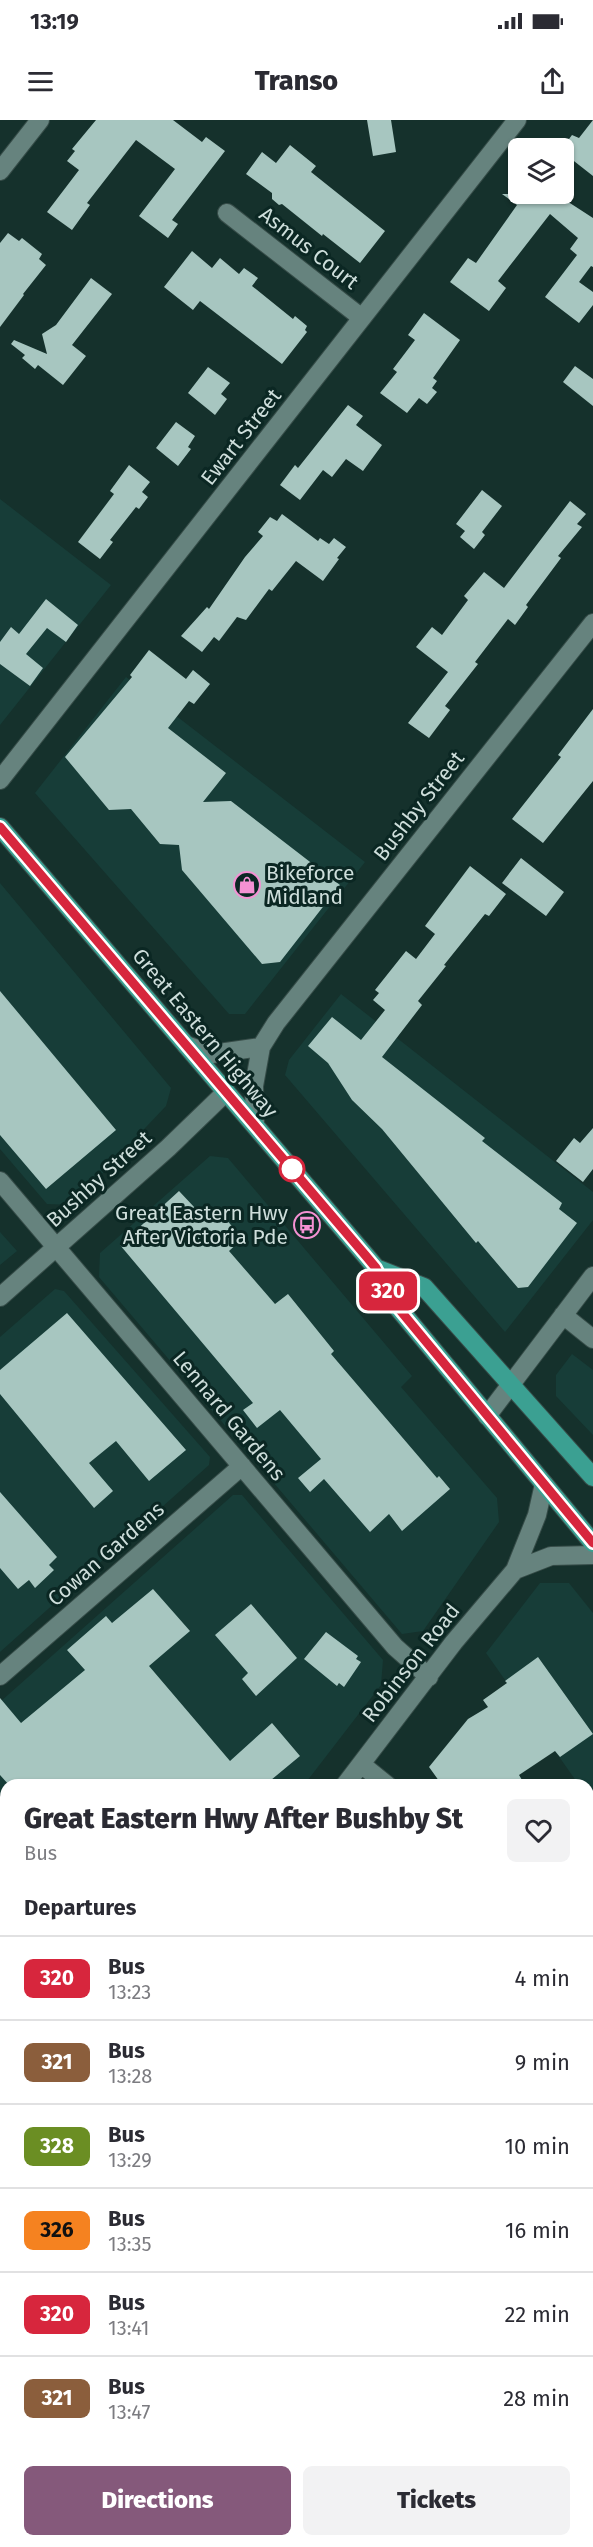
<!DOCTYPE html>
<style>
:root{--surface:#fff;--page:#f2f2f3;--text:#2b2b33;--muted:#7c7c81;--line:#e1e1e2;--accent:#85597b}
body{margin:0;font-family:"Fira Sans",sans-serif;background:var(--page);color:var(--text);height:100vh;display:flex;flex-direction:column;font-size:22px;white-space:nowrap}
*{box-sizing:border-box;margin:0}
p{font-size:20px;color:var(--muted)}
.icon{flex:none;width:33px;height:33px;fill:none;stroke:currentColor;stroke-width:2;stroke-linecap:round;stroke-linejoin:round}
.map{position:relative;flex:1;overflow:hidden}
.drawer{position:absolute;left:0px;top:1659px;width:594px;height:768px;display:flex;flex-direction:column;background:var(--surface);border-radius:18px 18px 0 0;box-shadow:0 2px 4px #0004}
.drawer>*{flex:none}
.badge{padding:0 12px;border-radius:9px;font-size:21px;line-height:39px}
.buttons{position:absolute;left:508px;top:18px;display:grid;gap:12px}
.buttons a{display:grid;place-items:center;width:66px;height:66px;border-radius:9px;background:var(--surface);box-shadow:0 2px 4px #0004;font-size:30px}
.map>.badge{position:absolute;translate:-50% -50%;box-shadow:0 0 0 3px #fff}
h2{padding:0 24px;font-size:22px;line-height:54px}
.round{display:grid;place-items:center;flex:none;width:63px;height:63px;border-radius:9px;background:var(--page)}
.overview{display:flex;align-items:center;justify-content:space-between;height:102px;padding:0 24px}
h1{font-size:28px;font-weight:800;line-height:45px}
.action{display:flex;gap:12px;margin-top:auto;padding:12px 24px}
.action a{flex:1;height:69px;border-radius:9px;background:var(--accent);color:#fff;font-size:24px;font-weight:800;line-height:69px;text-align:center}
.action a+a{background:var(--page);color:var(--text)}
ul{padding:0;list-style:none}
li{display:flex;align-items:center;gap:18px;height:84px;padding:0 24px;border-top:2px solid var(--line)}
li div{flex:1}
li b{display:block;font-size:22px}
li em{font-style:normal}
li .badge{min-width:66px;font-weight:700;text-align:center}
.status{display:flex;justify-content:space-between;align-items:center;height:42px;padding:0 30px;background:var(--surface);direction:ltr}
.status svg{height:16px;fill:currentColor}
header{display:flex;justify-content:space-between;align-items:center;height:78px;padding:0 24px;background:var(--surface);font-size:27px;font-weight:800}
.map>svg:first-child{display:block}
</style>
<div class="status"><b>13:19</b><svg viewBox="0 0 49 12"><path d="M0 12V9h3v3zM5 12V6h3v6zM10 12V3h3v9zM15 12V0h3v12zM26 1h20v11H26zM47 4h2v5h-2z"/></svg></div>
<header><svg class="icon" aria-label="menu" viewBox="0 0 24 24"><path d="M4 6h16M4 12h16M4 18h16"/></svg>Transo<svg class="icon" aria-label="share" viewBox="0 0 24 24"><path d="M12 15V3M7 8l5-5 5 5M5 13v7h14v-7"/></svg></header>
<div class="map">
<svg width="593" height="2427" viewBox="0 0 593 2427">
<rect width="100%" height="100%" fill="#15312c"/>
<!-- built -->
<path fill="#173d38" d="M0 379 111 465 0 605Z
M126 557 365 742 245 894H229L35 673Z
M0 763 171 968 166 986 72 1085 47 1084 0 1029Z
M341 874 593 1072V1100L505 1212 285 955 289 940Z
M210 1036 228 1038 412 1256 401 1267 497 1378 499 1402 423 1511 402 1514 99 1157 100 1133Z
M0 1112 17 1131 0 1145Z
M55 1169 64 1171 210 1337 209 1345 0 1532V1217Z
M572 1234 593 1250V1315L556 1276V1255Z
M233 1375H242L383 1540 381 1565 304 1665H6V1845L0 1838V1582Z
M540 1463H569L593 1493V1684L588 1677V1665H579L486 1533Z
M593 2395V2427H590L586 2421H588V2399Z"/>
<!-- building -->
<path fill="#a7c6c0" d="M96 0H173L202 22 206 17 225 31 172 100 178 104 168 118 139 96 175 49 136 20 87 83 90 85 72 110 47 92 79 50 67 41 75 31 72 29Z
M367 0H391L396 32 373 36Z
M593 0V56L565 34 568 31 563 27 572 15 579 18Z
M290 25 316 46 311 52 385 111 360 143 323 114 322 116 282 84 279 85 272 79V73L246 54 262 32 276 43Z
M502 74H556L593 98V147L591 146 579 162 593 172V185L579 203 545 177 577 135 570 129 578 118 550 94 498 161 506 168 489 191 450 162 468 138 476 143 517 85Z
M8 113 19 121 22 118 42 134 39 139 46 145 23 174 24 175 0 207V123Z
M192 131 212 148 220 138 239 154 244 148 258 158 252 166 293 199 295 196 307 206 305 210 307 212 282 244 200 181 193 190 164 167Z
M91 158 112 174 72 225 86 236 63 265 38 245 35 249 22 238 25 235 11 224 14 220 47 234 42 214 56 205Z
M424 193 460 220 433 258 437 261 432 268 437 272 427 284 419 278 407 293 380 273 397 252 393 249 415 220 408 215Z
M575 246 593 259V286L563 262Z
M208 247 230 263 221 274 227 279 215 295 188 273Z
M348 285 363 296 356 305 382 325 363 351 346 339 332 357 323 350 300 380 280 365 295 345 298 348Z
M176 302 195 316 188 327 191 329 178 346 156 328Z
M129 345 150 362 142 372 148 377 139 389 136 387 110 420 113 422 100 439 78 422 114 374 110 371Z
M482 370 502 386 482 412 485 415 474 429 460 417 465 411 456 404Z
M570 381 586 394 577 404 582 407 558 436 561 438 526 485 528 487 515 505 508 499 475 542 478 544 445 586 450 590 429 618 408 603 448 552 416 527 432 507 442 515 468 480 464 476 484 452 504 468Z
M282 394 318 421 320 418 329 424 334 418 346 427 337 438 339 439 323 461 296 441 272 471 269 469 246 500 237 497 219 521 214 517 202 532 181 516 207 487 209 489 245 437 263 416 258 412 270 397 277 401Z
M46 479 78 505 66 522 47 508 26 534 43 548 30 566 0 544V522L11 507 19 514Z
M149 530 186 559 193 550 210 564 194 584 189 581 168 608 226 653 203 682 231 681 340 765 280 842 262 844 182 750 179 725 160 724 131 689 109 690 65 637 132 557 130 555Z
M593 589V661L543 723 512 699 561 637 558 635Z
M521 738 564 772 546 796 502 763Z
M470 746 506 774 489 796 485 794 444 845 446 846 418 881 422 885 382 937 485 1018 482 1021 562 1083 559 1089 577 1103 528 1167 518 1168 478 1121 476 1123 382 1009 352 980 328 943 308 926 332 897 361 920 385 890 373 880 379 873 375 870 406 831 416 839 435 814 425 806Z
M0 871 116 1010 46 1069 0 1015Z
M593 1008V1049L583 1062 556 1041 574 1018 580 1023Z
M179 1071 195 1088 219 1090 242 1119 229 1131 275 1184 288 1174 334 1231 331 1234 437 1358 439 1356 450 1369 402 1411 389 1394 370 1412 324 1359 310 1372 298 1358 321 1339 280 1290 257 1308 243 1290 253 1283 120 1125Z
M67 1193 186 1330 149 1361 116 1321 89 1343 113 1371 94 1388 0 1274V1250Z
M0 1372 57 1437 49 1445 54 1450 35 1468 29 1460 18 1469 0 1448Z
M153 1469 190 1511 149 1546 230 1641 272 1603 300 1636 265 1665H9L0 1655V1578L21 1603 85 1550 67 1530 106 1496 112 1503Z
M251 1484 297 1538 256 1576 242 1559 248 1553 215 1515Z
M326 1512 358 1536 356 1539 361 1542 344 1567 339 1563 337 1566 304 1539Z
M538 1537 593 1614 560 1637 555 1631 519 1655 525 1665H442L429 1647 468 1599 488 1587 483 1580 507 1563 505 1561Z"/>
<g fill="none" stroke-linecap="round" stroke-linejoin="round">
<defs>
<path id="street" d="M0 51 40 0
M227 93 362 198
M0 660 517 0
M186 925 212 934 261 927
M255 1005 254 966 261 927 276 903 593 503
M0 1061 395 1527 429 1557
M0 1177 168 1028 226 972
M563 1195 593 1219
M487 1296 593 1156
M515 1450 551 1436 593 1435
M0 1556 242 1346
M361 1644 387 1665
M345 1665 454 1522 515 1450 537 1395 544 1364
M0 1880 6 1887
M0 2108 6 2100"/>
<path id="highway" d="M0 707 366 1136 376 1148 394 1183 593 1423
M376 1148 424 1167 593 1357
M588 1949 593 1943
M588 2136 593 2133
M588 2184 593 2181
M588 2235 593 2233
M588 2305 593 2303
M0 2376 6 2373
M0 2427 15 2421
M181 2427 196 2421
M268 2427 283 2421"/>
</defs>
<!-- street casing -->
<use href="#street" stroke="#364c48" stroke-width="20"/>
<!-- highway casing -->
<use href="#highway" stroke="#364c48" stroke-width="20"/>
<!-- street -->
<use href="#street" stroke="#66837e" stroke-width="18"/>
<!-- highway -->
<use href="#highway" stroke="#3ba092" stroke-width="18"/>
</g>
<g fill="none" stroke-linecap="round" stroke-linejoin="round">
<defs>
<path id="line" d="M0 707 366 1136 376 1148 394 1183 593 1423"/>
</defs>
<!-- line casing -->
<use href="#line" stroke="#fff" stroke-width="14"/>
<!-- line -->
<use href="#line" stroke="#d7263d" stroke-width="9"/>
</g>
<!-- icons -->
<defs>
<symbol id="shop-ring" viewBox="-11 -11 22 22"><circle r="9.5" fill="#0b2723" stroke="#f491d3" stroke-width="1.5"/><path d="M-5-2.5h2.3a2.7 3.5 0 0 1 5.4 0H5L5.5 6h-11ZM-1.5-2.5h3a1.5 2.3 0 0 0-3 0Z" fill="#f491d3"/></symbol>
<symbol id="bus-ring" viewBox="-11 -11 22 22"><circle r="9.5" fill="#0b2723" stroke="#f491d3" stroke-width="1.5"/><path d="M-5-6H5V4H4V6H2V4H-2V6H-4V4H-5ZM-3.5-4V0h7V-4ZM-3.5 1.2v1.5H-2V1.2ZM2 1.2v1.5H3.5V1.2Z" fill="#f491d3"/></symbol>
</defs>
<g fill-rule="evenodd">
<use href="#shop-ring" x="232" y="750" width="30" height="30"/>
<use href="#bus-ring" x="292" y="1090" width="30" height="30"/>
</g>
<!-- markers -->
<circle fill="#fff" stroke="#d7263d" stroke-width="3" cx="292" cy="1049" r="12"/>
<g text-anchor="middle" dominant-baseline="central" stroke-width="6" stroke-linejoin="round" paint-order="stroke">
<!-- street labels -->
<g font-size="21" fill="#cededb" stroke="#0b2723">
<text transform="translate(309 128) rotate(38)">Asmus Court</text>
<text transform="translate(241 317) rotate(-52)">Ewart Street</text>
<text transform="translate(419 686) rotate(-52)">Bushby Street</text>
<text transform="translate(205 913) rotate(50)">Great Eastern Highway</text>
<text transform="translate(99 1059) rotate(-42)">Bushby Street</text>
<text transform="translate(229 1296) rotate(50)">Lennard Gardens</text>
<text transform="translate(106 1434) rotate(-41)">Cowan Gardens</text>
<text transform="translate(411 1543) rotate(-52)">Robinson Road</text>
</g>
<!-- poi labels -->
<g font-size="21" fill="#cededb" stroke="#0b2723" text-anchor="start">
<text x="266" y="753">Bikeforce<tspan x="266" dy="24">Midland</tspan></text>
<text x="288" y="1093" text-anchor="end">Great Eastern Hwy<tspan x="288" dy="24">After Victoria Pde</tspan></text>
</g>
</g>
</svg>
<div class="buttons">
<a><svg class="icon" aria-label="layers" viewBox="0 0 24 24"><path d="M12 4l9 5-9 5-9-5zM3 14l9 5 9-5"/></svg></a>
</div>
<b class="badge" style="left:388px;top:1171px;background:#d7263d;color:#fff">320</b>
<section class="drawer">
<div class="overview"><div><h1>Great Eastern Hwy After Bushby St</h1><p>Bus</p></div><a class="round"><svg class="icon" aria-label="heart" viewBox="0 0 24 24"><path d="M12 20l-8-8c-3-5 5-10 8-4 3-6 11-1 8 4z"/></svg></a></div>
<h2>Departures</h2>
<ul>
<li><span class="badge" style="background:#d7263d;color:#fff">320</span><div><b>Bus</b><p>13:23</p></div><em>4 min</em></li>
<li><span class="badge" style="background:#8b5e3c;color:#fff">321</span><div><b>Bus</b><p>13:28</p></div><em>9 min</em></li>
<li><span class="badge" style="background:#6b8e23;color:#fff">328</span><div><b>Bus</b><p>13:29</p></div><em>10 min</em></li>
<li><span class="badge" style="background:#f58220;color:#111">326</span><div><b>Bus</b><p>13:35</p></div><em>16 min</em></li>
<li><span class="badge" style="background:#d7263d;color:#fff">320</span><div><b>Bus</b><p>13:41</p></div><em>22 min</em></li>
<li><span class="badge" style="background:#8b5e3c;color:#fff">321</span><div><b>Bus</b><p>13:47</p></div><em>28 min</em></li>
</ul>
<div class="action"><a>Directions</a><a>Tickets</a></div>
</section>
</div>
